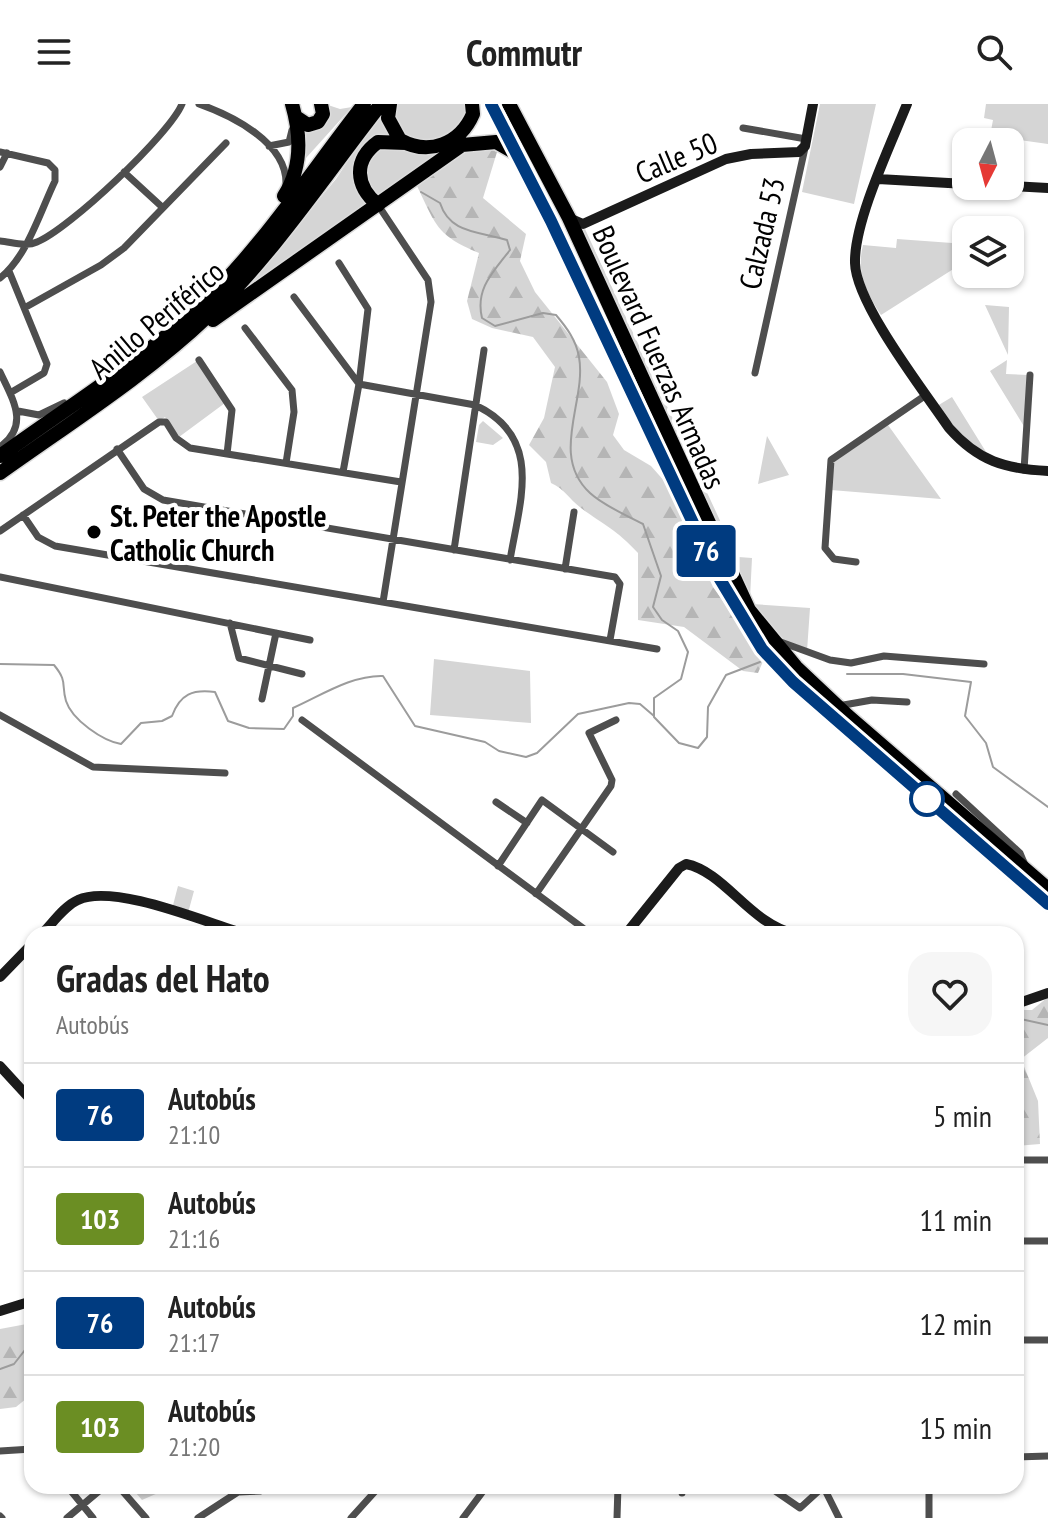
<!DOCTYPE html>
<html lang="es">
<meta charset="utf-8">
<style>
:root{--surface:#fff;--page:#f6f6f6;--text:#222;--muted:#767676;--line:#e0e0e0}
body{margin:0;font-family:"PT Sans Narrow",sans-serif;background:var(--page);color:var(--text);height:100vh;display:flex;flex-direction:column;font-size:30px;white-space:nowrap}
*{box-sizing:border-box;margin:0}
p{font-size:26px;color:var(--muted)}
.icon{flex:none;width:44px;height:44px;fill:none;stroke:currentColor;stroke-width:2;stroke-linecap:round;stroke-linejoin:round}
.map{position:relative;flex:1;overflow:hidden}
.side{position:absolute;left:24px;top:822px;width:1000px;height:568px;display:flex;flex-direction:column;background:var(--surface);border-radius:24px;box-shadow:0 2px 6px #0004}
.side>*{flex:none}
.badge{padding:0 16px;border-radius:6px;font-size:28px;line-height:52px}
.needle{width:52px;rotate:186deg}
.buttons{position:absolute;left:952px;top:24px;display:grid;gap:16px}
.buttons a{display:grid;place-items:center;width:72px;height:72px;border-radius:16px;background:var(--surface);box-shadow:0 2px 6px #0004;font-size:40px}
.map>.badge{position:absolute;translate:-50% -50%;box-shadow:0 0 0 4px #fff}
.round{display:grid;place-items:center;flex:none;width:84px;height:84px;border-radius:24px;background:var(--page)}
.head{display:flex;align-items:center;justify-content:space-between;height:136px;padding:0 32px}
h1{font-size:38px;font-weight:600;line-height:60px}
ul{padding:0;list-style:none}
li{display:flex;align-items:center;gap:24px;height:104px;padding:0 32px;border-top:2px solid var(--line)}
li div{flex:1}
li b{display:block;font-size:30px}
li em{font-style:normal}
li .badge{min-width:88px;font-weight:700;text-align:center}
header{display:flex;justify-content:space-between;align-items:center;height:104px;padding:0 32px;background:var(--surface);font-size:36px;font-weight:600}
.map>svg:first-child{display:block}
</style>
<header><svg class="icon" aria-label="menu" viewBox="0 0 24 24"><path d="M4 6h16M4 12h16M4 18h16"/></svg>Commutr<svg class="icon" aria-label="search" viewBox="0 0 24 24"><circle cx="10" cy="10" r="6"/><path d="M15 15l6 6"/></svg></header>
<div class="map">
<svg width="1048" height="1414" viewBox="0 0 1048 1414">
<defs>
<pattern id="forest-firs" width="22" height="20" patternUnits="userSpaceOnUse" patternTransform="scale(2)"><rect width="22" height="20" fill="#d5d5d5"/><path d="M5 1l3.5 6h-7zM16 11l3.5 6h-7z" fill="#b5b5b5"/></pattern>
</defs>
<rect width="100%" height="100%" fill="#fff"/>
<!-- green -->
<path fill="#d5d5d5" d="M325 0 340 5 352 3 306 54 301 65 302 24 306 26Z
M394 0H468C467 26 448 30 426 40L404 33 393 15Z
M820 0H876L854 100 802 88Z
M986 0H1048V40L990 32 993 16 984 14Z
M382 5 394 34 359 51C348 67 353 85 366 99L237 194 336 75Z
M399 43 424 50 441 47 378 94 370 87 365 64 377 45Z
M585 125 723 423 719 440 578 128Z
M897 135 966 140V157L881 211C866 188 856 168 863 141L896 144Z
M985 201 1009 203 1008 251Z
M1007 256 1006 270 1028 271 1025 324 990 267Z
M197 257 225 299 179 333 165 313 159 317 142 293Z
M952 293 991 356 967 340 937 302Z
M483 317 503 334 493 341 476 338 479 321Z
M888 321 941 395 831 386 834 358Z
M767 332 789 371 758 380Z
M725 452 752 454 750 494Z
M752 500 810 504 807 547 772 532Z
M434 555 530 567 531 619 430 611Z
M178 782 194 787 188 809 172 805Z"/>
<!-- forest -->
<path fill="url(#forest-firs)" d="M489 44 497 48 483 94 526 130 520 157 535 188 607 278 619 310 613 331 624 346 651 362 666 379 713 483 764 555 758 569 743 567 684 523 638 516V449C616 425 605 422 581 404 569 395 565 385 551 379L546 358 529 341 544 314 555 263 533 233 492 224 472 215 467 197 479 149C436 131 436 121 416 80L468 47Z
M1048 893V934L1021 955 1038 997 1040 1040 1016 1042V906H1032Z
M32 1219V1290L16 1303 0 1305V1225Z
M130 1382H174L142 1396Z"/>
<g fill="none" stroke-linecap="round" stroke-linejoin="round">
<!-- stream -->
<path stroke="#9c9c9c" stroke-width="2" d="M421 88 440 99C450 130 479 127 507 136L510 146C493 168 475 185 482 214L495 222 543 209 556 211C567 224 576 236 579 253 587 297 549 351 590 389 604 402 626 411 643 420L661 472 653 503 662 516 678 527 688 548 681 575 654 594V613L679 639 698 644 707 633 708 603 726 571 760 558
M0 560 54 561C68 578 61 580 66 597 72 616 103 637 121 640L141 619 162 617 172 612C180 590 193 585 215 588L228 617 249 624 284 625 293 612V604C322 591 352 571 383 572L415 622 485 638 499 647 526 653 537 649 578 610 629 599 640 600 654 612
M847 570H903L971 578 965 612 986 639 993 663 1048 703
M1016 914 1048 921
M1016 991V992
M0 1265 14 1260 32 1237"/>
<defs>
<path id="highway" d="M390 0 388 14 400 36C429 52 460 40 473 10L472 0
M491 0 551 117 718 472 762 545 793 578 1048 800
M509 0 569 114 749 506 796 563 848 612 1048 785
M296 13 308 21 318 18 323 10 321 0
M284 92C302 64 301 31 292 0
M378 101C355 82 353 56 378 38L406 39
M213 216 462 41 496 38 517 50
M0 352C65 305 136 261 195 207 260 147 310 69 364 0
M0 369C70 319 146 271 208 212 273 151 326 70 381 0"/>
</defs>
<!-- highway casing -->
<use href="#highway" stroke="#dbdbdb" stroke-width="17"/>
<!-- street -->
<path stroke="#4e4e4e" stroke-width="7" d="M199 0C233 12 287 39 286 80
M743 24 806 35
M269 42 289 38 292 26
M0 48 48 59 55 66V77C40 108 27 153 0 174
M0 63 7 49
M124 68 161 102
M378 101 428 176 431 198 383 498
M0 137C12 138 26 143 37 138 68 126 170 30 182 0
M339 159 368 205 359 280
M9 167 47 260 44 269 10 289
M294 193 359 280
M26 203 101 161 124 144 226 39
M245 224 292 286 294 308 286 359
M199 256 232 306 227 350
M0 268C13 296 30 321 0 343
M755 269 805 44
M18 307 39 311 64 299
M117 345 144 385 163 396 615 473 620 480 610 536
M1024 366 1030 271
M343 368 359 280 475 301C544 333 520 396 510 456
M23 411 38 433 55 442 657 545
M0 427 159 318H166L176 334 190 344 401 378
M454 446 484 246
M856 458 834 455 825 444 831 356 926 291
M565 465 574 408
M0 473 310 536
M230 519 239 554 302 570
M778 537 830 556 851 559 884 552 984 560
M262 595 276 529
M838 602 872 596 907 598
M0 611 93 663 225 669
M302 616 591 830
M956 690 1020 749 1025 761
M496 698 527 719
M498 762 542 696 613 748
M536 790 611 682 612 676 589 629 616 616
M1016 1056H1048
M1016 1137H1048
M1016 1236H1048
M0 1347 32 1345
M1016 1353 1048 1352
M67 1382 93 1414
M118 1382 146 1414
M682 1382V1389
M768 1382 800 1404 823 1383
M823 1382 839 1414
M929 1382V1414
M0 1412 2 1414
M67 1414 105 1382
M198 1414 238 1388 260 1387 270 1382
M351 1414 380 1382
M463 1414 487 1382
M617 1414 618 1382"/>
<!-- secondary -->
<path stroke="#1b1b1b" stroke-width="10" d="M907 0C891 40 854 117 855 159 856 200 924 287 949 324 978 357 1005 365 1048 367
M878 75 966 80
M1009 82 1048 84
M569 114 583 120 726 55 751 50 799 48 805 42 813 0
M42 830C52 820 64 802 78 796 114 779 207 819 245 830
M626 830 679 764 686 760C725 768 750 820 795 830
M0 873 32 840
M1016 900 1048 889
M0 962 32 997
M0 1207 32 1197"/>
<!-- highway -->
<use href="#highway" stroke="#000" stroke-width="14"/>
</g>
<g fill="none" stroke-linecap="round" stroke-linejoin="round">
<defs>
<path id="line" d="M491 0 551 117 718 472 762 545 793 578 1048 800"/>
</defs>
<!-- line casing -->
<use href="#line" stroke="#fff" stroke-width="18"/>
<!-- line -->
<use href="#line" stroke="#003b80" stroke-width="12"/>
</g>
<!-- markers -->
<circle fill="#000" stroke="#fff" stroke-width="3" cx="94" cy="428" r="8"/>
<circle fill="#fff" stroke="#003b80" stroke-width="4" cx="927" cy="695" r="16"/>
<g text-anchor="middle" dominant-baseline="central" stroke-width="8" stroke-linejoin="round" paint-order="stroke">
<!-- street labels -->
<g font-size="30" fill="#000" stroke="#fff">
<text transform="translate(676 53) rotate(-23)">Calle 50</text>
<text transform="translate(761 129) rotate(-77)">Calzada 53</text>
<text transform="translate(156 215) rotate(-40)">Anillo Periférico</text>
<text transform="translate(660 253) rotate(66)">Boulevard Fuerzas Armadas</text>
</g>
<!-- poi labels -->
<g font-size="30" font-weight="bold" fill="#000" stroke="#fff" text-anchor="start">
<text x="110" y="411">St. Peter the Apostle<tspan x="110" dy="34">Catholic Church</tspan></text>
</g>
</g>
</svg>
<div class="buttons">
<a><svg class="needle" viewBox="-14 -14 28 28"><path d="M0-13l5 13h-10z" fill="#e53935"/><path d="M0 13l5-13h-10z" fill="#767676"/></svg></a>
<a><svg class="icon" aria-label="layers" viewBox="0 0 24 24"><path d="M12 4l9 5-9 5-9-5zM3 14l9 5 9-5"/></svg></a>
</div>
<b class="badge" style="left:706px;top:447px;background:#003b80;color:#fff">76</b>
<section class="side">
<div class="head"><div><h1>Gradas del Hato</h1><p>Autobús</p></div><a class="round"><svg class="icon" aria-label="heart" viewBox="0 0 24 24"><path d="M12 20l-8-8c-3-5 5-10 8-4 3-6 11-1 8 4z"/></svg></a></div>
<ul>
<li><span class="badge" style="background:#003b80;color:#fff">76</span><div><b>Autobús</b><p>21:10</p></div><em>5 min</em></li>
<li><span class="badge" style="background:#6b8e23;color:#fff">103</span><div><b>Autobús</b><p>21:16</p></div><em>11 min</em></li>
<li><span class="badge" style="background:#003b80;color:#fff">76</span><div><b>Autobús</b><p>21:17</p></div><em>12 min</em></li>
<li><span class="badge" style="background:#6b8e23;color:#fff">103</span><div><b>Autobús</b><p>21:20</p></div><em>15 min</em></li>
</ul>
</section>
</div>
